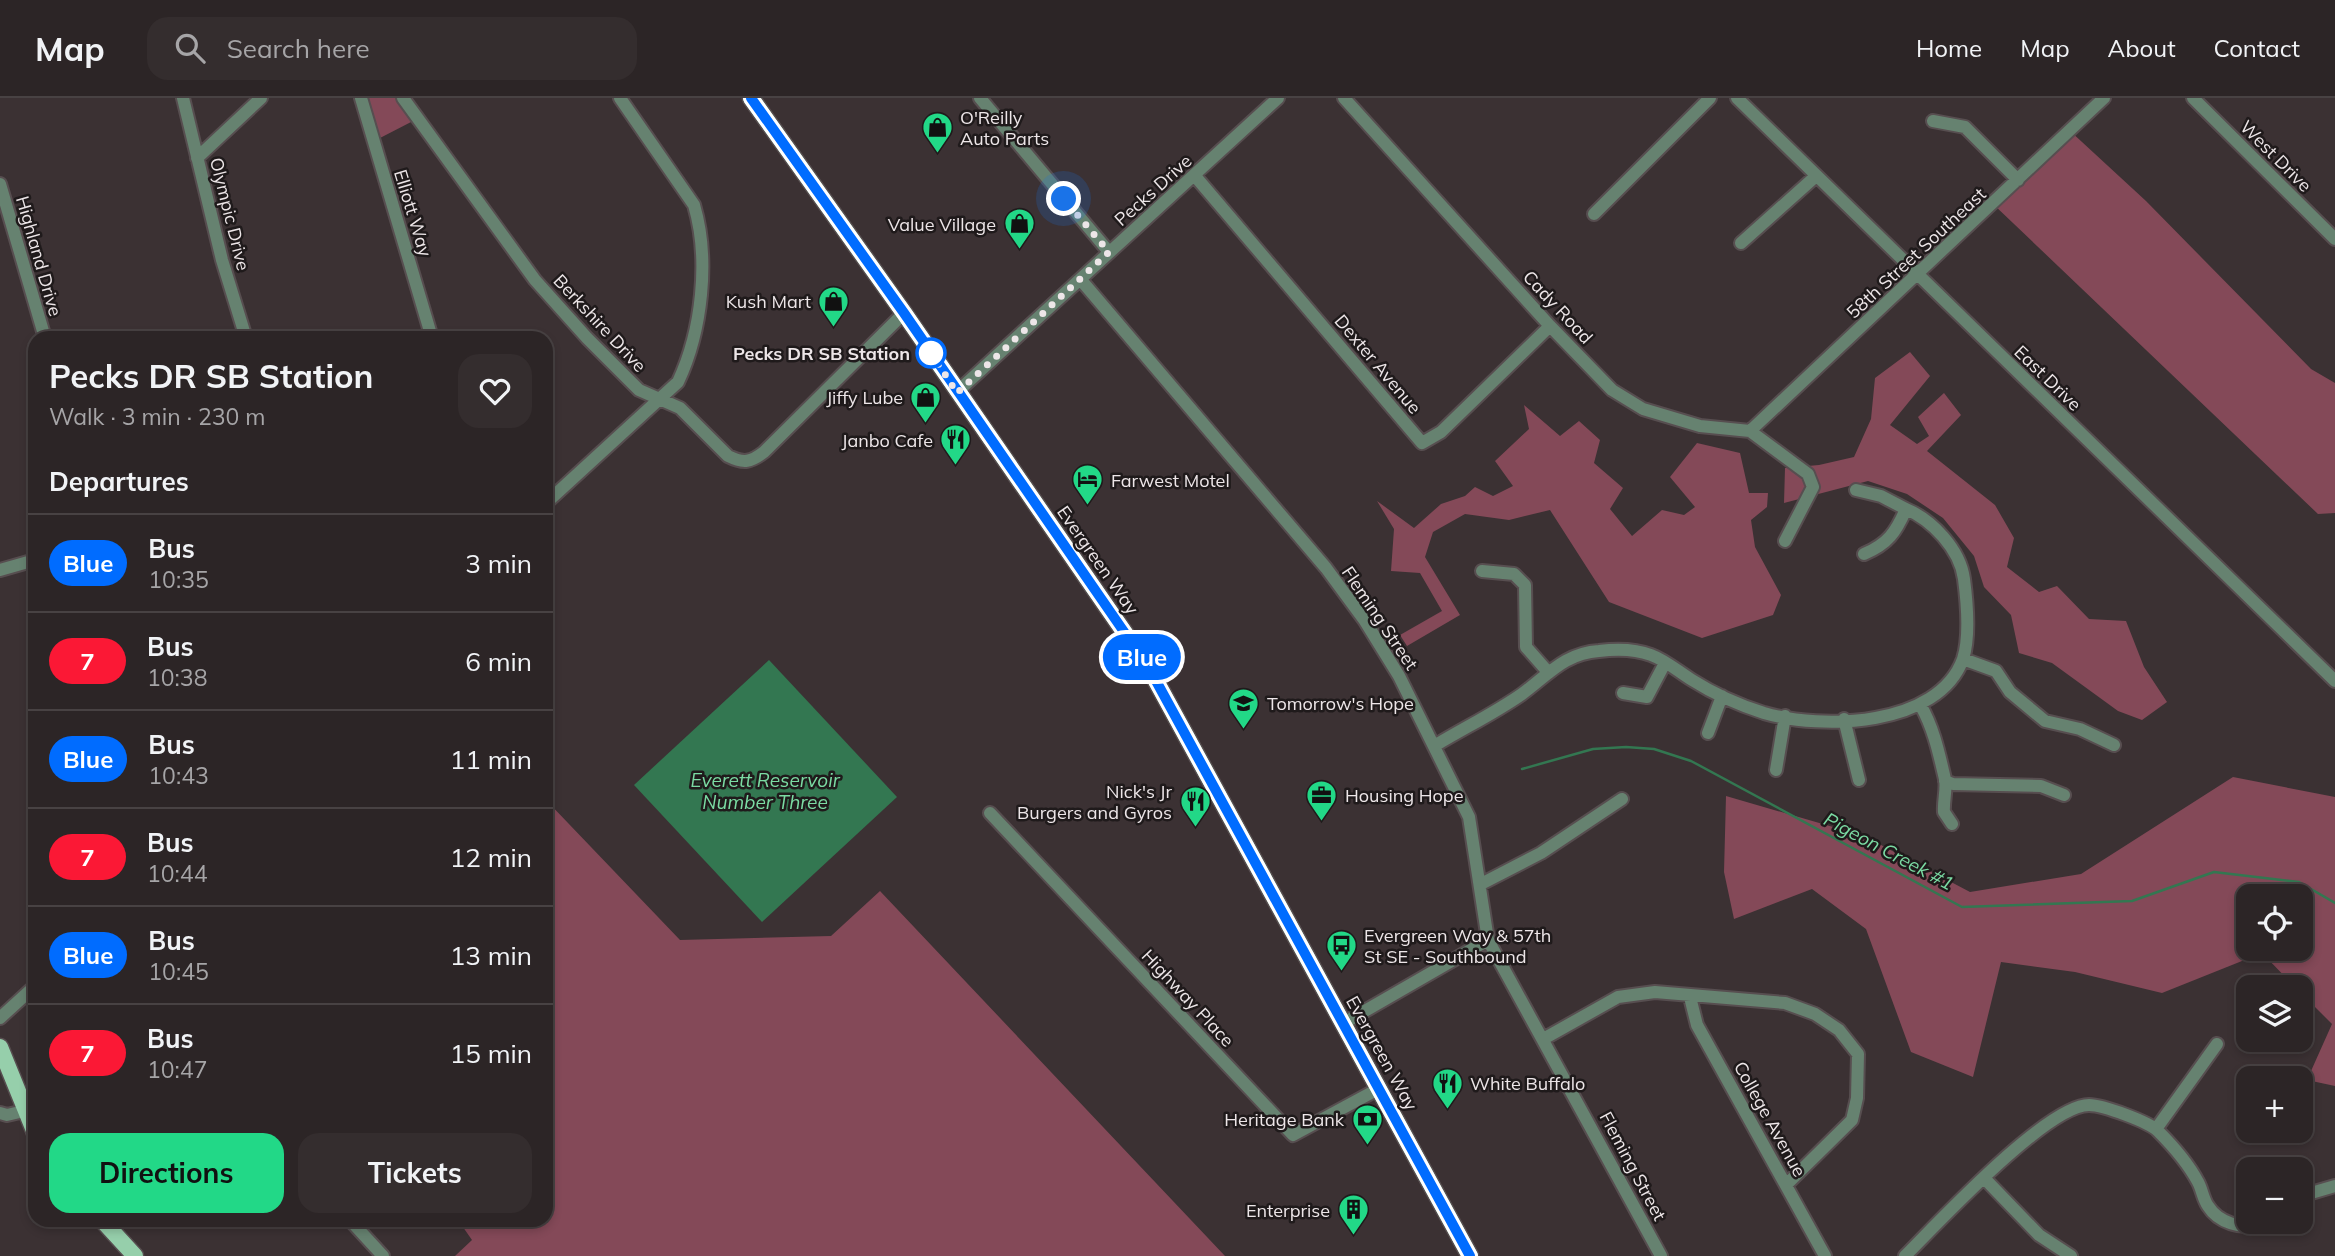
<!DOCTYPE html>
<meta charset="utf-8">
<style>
:root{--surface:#2c2526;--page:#342d2e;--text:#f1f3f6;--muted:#a6a5a7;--line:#484243;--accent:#22d887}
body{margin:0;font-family:Mulish,sans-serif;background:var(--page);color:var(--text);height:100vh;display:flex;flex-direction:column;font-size:26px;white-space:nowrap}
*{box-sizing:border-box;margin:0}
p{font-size:23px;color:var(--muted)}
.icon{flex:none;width:38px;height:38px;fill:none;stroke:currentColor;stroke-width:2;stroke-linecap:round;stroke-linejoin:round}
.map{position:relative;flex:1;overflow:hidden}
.panel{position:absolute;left:28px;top:233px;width:525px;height:896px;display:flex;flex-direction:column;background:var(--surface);border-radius:21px;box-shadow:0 4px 10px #0003,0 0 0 2px var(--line)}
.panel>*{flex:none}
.badge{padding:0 14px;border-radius:23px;font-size:24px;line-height:46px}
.buttons{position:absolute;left:2236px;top:786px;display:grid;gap:14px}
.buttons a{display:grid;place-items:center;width:77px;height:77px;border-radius:14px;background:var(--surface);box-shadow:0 4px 10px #0003,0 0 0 2px var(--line);font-size:35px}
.you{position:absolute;width:35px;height:35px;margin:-18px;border:5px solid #fff;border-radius:50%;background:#1a73e8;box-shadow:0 0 0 10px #1a73e833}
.map>.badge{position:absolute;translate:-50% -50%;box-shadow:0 0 0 4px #fff}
h2{padding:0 21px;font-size:26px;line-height:63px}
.round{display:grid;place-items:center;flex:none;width:74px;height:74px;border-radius:21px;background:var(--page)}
.summary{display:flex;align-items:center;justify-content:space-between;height:119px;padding:0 21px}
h1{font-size:33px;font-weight:700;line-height:52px}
.primary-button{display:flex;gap:14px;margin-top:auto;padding:14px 21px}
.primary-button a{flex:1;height:80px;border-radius:21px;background:var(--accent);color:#111;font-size:28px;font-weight:700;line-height:80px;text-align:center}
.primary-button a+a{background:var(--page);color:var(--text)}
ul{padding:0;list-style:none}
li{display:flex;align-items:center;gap:21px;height:98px;padding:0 21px;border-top:2px solid var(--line)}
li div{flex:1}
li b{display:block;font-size:26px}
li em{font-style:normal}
li .badge{min-width:77px;font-weight:700;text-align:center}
header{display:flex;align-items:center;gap:42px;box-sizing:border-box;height:98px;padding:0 35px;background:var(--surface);border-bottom:2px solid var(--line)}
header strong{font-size:33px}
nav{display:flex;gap:38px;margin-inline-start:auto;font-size:24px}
.search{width:490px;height:63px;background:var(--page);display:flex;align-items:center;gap:18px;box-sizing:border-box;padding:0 24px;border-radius:21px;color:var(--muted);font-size:26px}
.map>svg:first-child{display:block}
</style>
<header>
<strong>Map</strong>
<div class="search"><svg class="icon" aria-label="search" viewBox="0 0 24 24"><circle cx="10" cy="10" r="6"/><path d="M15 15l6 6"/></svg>Search here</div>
<nav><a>Home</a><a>Map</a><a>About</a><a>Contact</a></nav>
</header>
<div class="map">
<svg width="2335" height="1158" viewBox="0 0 2335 1158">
<rect width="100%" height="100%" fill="#3b3133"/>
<!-- green -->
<path fill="#844958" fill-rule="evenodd" d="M368 0H397L413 23 380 40Z
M2069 32 2146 103 2311 271 2335 285V415L2318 416 1993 106Z
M1910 254 1930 278 1890 327 1917 346 1929 338 1918 319 1944 295 1961 317 1927 353 1995 407 2014 440 2007 469 2039 494 2057 488 2089 521 2126 523 2144 569 2167 604 2142 622 2118 613 2052 565 2019 555 2011 517 1984 489 1974 458 1943 420 1907 396 1868 383 1784 405 1785 370 1819 367 1854 359 1871 321 1875 280Z
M1524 307 1560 338 1579 323 1600 342 1594 365 1623 390 1610 411 1632 438 1662 412 1684 417 1695 409 1670 379 1697 345 1740 355 1749 395H1768L1767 409 1751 422 1755 449 1781 497 1773 517 1702 540 1609 504 1550 412 1509 422 1465 416 1433 434 1425 459 1460 517 1407 548 1400 537 1442 513 1420 475 1391 473 1394 431 1377 403 1414 430 1441 406 1465 398 1475 389 1493 398 1513 388 1495 363 1529 331Z
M2233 679 2335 699V988L2307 982 2332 926 2301 895V889H2295L2262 855 2162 895 2075 874 2001 864 1973 979 1911 954 1866 831 1812 791 1734 821 1724 774 1726 698 1864 738 1970 794 2081 776ZM2301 798V850H2249V798Z
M546 702 680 842 831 838 880 793 1225 1158H455L472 1142 458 1122H546Z"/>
<!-- water -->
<path fill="#337751" d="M769 562 897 699 762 824 634 687Z"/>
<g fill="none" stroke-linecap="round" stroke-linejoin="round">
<!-- stream -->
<path stroke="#337751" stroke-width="2.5" d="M1522 671 1593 651 1626 649 1654 651 1691 663 1962 809 2132 803 2214 774 2299 784 2335 805"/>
<defs>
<path id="minor" d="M183 0 222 162 246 240
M361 0 432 240
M403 0 535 182 587 240 639 292 680 310 728 358C744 366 751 364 764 354L904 215
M980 0 1109 154
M1344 0 1550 228 1612 292 1643 311 1700 328 1750 333 1808 376 1813 389 1785 443
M1737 0 2335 583
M2193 0 2335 141
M1933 23 1965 29 2018 82
M197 60 261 0
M1195 78 1422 345 1441 334 1550 228
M0 86 45 240
M1594 116 1710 0
M1741 145 1816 78
M1081 182 1326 470 1365 523 1399 578 1469 719 1488 842 1661 1158
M957 294 1278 0
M1750 333 2104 0
M1856 392 1881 398 1906 411
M546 405 678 284C702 233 710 161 694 107L620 0
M0 472 35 462
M1482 473 1514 476 1525 487 1526 549 1548 574
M1963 561 1996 573 2010 594 2045 623 2080 631 2114 647
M1623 595 1647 599 1665 565
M1921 608C1934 631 1939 656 1945 681 1947 691 1943 704 1944 714L1952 726
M1844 621 1859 682
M1708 635 1722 598
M1436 647C1464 630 1495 615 1522 596 1548 577 1565 555 1599 553 1616 551 1635 551 1651 557 1665 562 1679 574 1692 582 1714 596 1739 607 1764 615 1822 632 1938 629 1963 561 1970 539 1967 504 1964 481 1960 451 1932 422 1906 411 1896 434 1888 446 1864 456
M1776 672 1785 618
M1945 683 1953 686 2041 688 2064 697
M990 715 1293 1037 1380 990
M1481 786 1541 755 1622 701
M1690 899 1697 927 1825 1158
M0 920 35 888
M1344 925 1488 842
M1545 940 1618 899 1655 894 1785 905 1815 916 1839 932 1858 956 1857 1000 1852 1022 1787 1086
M0 1015 7 1017 24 1013
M2156 1031 2217 946
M1985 1081 2039 1137 2071 1158
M2301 1098 2335 1088
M350 1122 383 1158
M1905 1158C1937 1126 2047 1007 2089 1007 2103 1007 2149 1024 2158 1033 2172 1047 2189 1067 2198 1084 2202 1091 2203 1101 2208 1108 2218 1124 2242 1133 2259 1124"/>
<path id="major" d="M751 0 904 215 1149 570 1470 1158
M0 949 35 1035
M102 1122 135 1158"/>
</defs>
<!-- minor casing -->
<use href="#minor" stroke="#574e50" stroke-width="16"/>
<!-- major casing -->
<use href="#major" stroke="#574e50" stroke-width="19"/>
<!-- minor -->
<use href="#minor" stroke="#668270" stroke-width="12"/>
<!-- major -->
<use href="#major" stroke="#96cfab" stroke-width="16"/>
</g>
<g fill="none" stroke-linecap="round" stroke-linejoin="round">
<defs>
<path id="line" d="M751 0 904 215 1149 570 1470 1158"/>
</defs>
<!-- line casing -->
<use href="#line" stroke="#fff" stroke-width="16"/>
<!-- line -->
<use href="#line" stroke="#006cff" stroke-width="10"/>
<!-- walk -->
<path stroke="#ede6e8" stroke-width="7" stroke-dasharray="0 12.6" d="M931 255 928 250 957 295 1109 154 1064 101"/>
</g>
<!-- icons -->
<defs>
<symbol id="shop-pin" viewBox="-11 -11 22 30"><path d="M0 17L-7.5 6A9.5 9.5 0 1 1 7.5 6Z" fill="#22d887" stroke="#1f1a1b"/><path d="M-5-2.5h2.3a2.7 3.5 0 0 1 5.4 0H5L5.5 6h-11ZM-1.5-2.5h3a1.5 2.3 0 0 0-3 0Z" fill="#111"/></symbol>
<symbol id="restaurant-pin" viewBox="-11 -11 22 30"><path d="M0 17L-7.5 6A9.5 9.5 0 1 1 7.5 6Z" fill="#22d887" stroke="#1f1a1b"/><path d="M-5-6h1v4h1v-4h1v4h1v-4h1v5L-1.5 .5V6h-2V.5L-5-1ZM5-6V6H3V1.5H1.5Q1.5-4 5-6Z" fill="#111"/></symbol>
<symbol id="hotel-pin" viewBox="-11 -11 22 30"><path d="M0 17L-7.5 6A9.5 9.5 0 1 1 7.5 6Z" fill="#22d887" stroke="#1f1a1b"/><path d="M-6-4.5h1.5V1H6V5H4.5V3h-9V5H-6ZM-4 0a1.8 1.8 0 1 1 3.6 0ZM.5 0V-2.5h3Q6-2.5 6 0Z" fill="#111"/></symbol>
<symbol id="school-pin" viewBox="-11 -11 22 30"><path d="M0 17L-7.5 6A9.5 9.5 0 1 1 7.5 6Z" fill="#22d887" stroke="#1f1a1b"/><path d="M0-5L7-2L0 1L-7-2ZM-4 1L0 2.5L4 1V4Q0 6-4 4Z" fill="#111"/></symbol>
<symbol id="office-pin" viewBox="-11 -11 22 30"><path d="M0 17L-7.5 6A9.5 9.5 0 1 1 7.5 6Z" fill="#22d887" stroke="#1f1a1b"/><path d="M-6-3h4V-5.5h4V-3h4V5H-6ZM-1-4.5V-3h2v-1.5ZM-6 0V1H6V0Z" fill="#111"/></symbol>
<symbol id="bus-pin" viewBox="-11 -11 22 30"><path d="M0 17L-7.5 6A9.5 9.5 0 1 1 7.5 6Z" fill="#22d887" stroke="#1f1a1b"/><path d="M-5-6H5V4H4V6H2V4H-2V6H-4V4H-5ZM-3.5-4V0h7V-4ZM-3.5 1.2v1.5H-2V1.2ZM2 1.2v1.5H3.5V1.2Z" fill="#111"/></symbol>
<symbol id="bank-pin" viewBox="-11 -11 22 30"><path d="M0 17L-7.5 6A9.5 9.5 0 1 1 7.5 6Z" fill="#22d887" stroke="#1f1a1b"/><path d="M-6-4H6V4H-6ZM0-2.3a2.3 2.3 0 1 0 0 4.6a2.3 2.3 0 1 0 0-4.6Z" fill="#111"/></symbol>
<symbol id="building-pin" viewBox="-11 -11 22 30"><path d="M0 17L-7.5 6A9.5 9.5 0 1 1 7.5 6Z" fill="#22d887" stroke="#1f1a1b"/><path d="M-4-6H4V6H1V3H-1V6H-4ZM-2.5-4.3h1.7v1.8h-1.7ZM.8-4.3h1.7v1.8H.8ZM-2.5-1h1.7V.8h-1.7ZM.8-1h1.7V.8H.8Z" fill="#111"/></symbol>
</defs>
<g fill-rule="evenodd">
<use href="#shop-pin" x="920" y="12" width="35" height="47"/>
<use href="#shop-pin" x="1002" y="108" width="35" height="47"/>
<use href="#shop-pin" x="816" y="186" width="35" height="47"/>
<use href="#shop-pin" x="908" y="282" width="35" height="47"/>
<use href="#restaurant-pin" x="938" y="324" width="35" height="47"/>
<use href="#hotel-pin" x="1070" y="364" width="35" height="47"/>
<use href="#school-pin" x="1226" y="588" width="35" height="47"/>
<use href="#office-pin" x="1304" y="680" width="35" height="47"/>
<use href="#restaurant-pin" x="1178" y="686" width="35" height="47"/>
<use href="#bus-pin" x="1324" y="830" width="35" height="47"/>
<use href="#restaurant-pin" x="1430" y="968" width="35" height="47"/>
<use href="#bank-pin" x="1350" y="1004" width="35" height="47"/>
<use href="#building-pin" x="1336" y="1094" width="35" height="47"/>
</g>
<!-- markers -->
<circle fill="#fff" stroke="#006cff" stroke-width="3.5" cx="931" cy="255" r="14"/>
<g text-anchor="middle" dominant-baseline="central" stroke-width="5" stroke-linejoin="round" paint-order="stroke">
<!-- poi labels -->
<g font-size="18" fill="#ede6e8" stroke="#1f1a1b" text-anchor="end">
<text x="960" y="19" text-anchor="start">O'Reilly<tspan x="960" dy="21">Auto Parts</tspan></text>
<text x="996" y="126">Value Village</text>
<text x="811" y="203">Kush Mart</text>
<text x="903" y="299">Jiffy Lube</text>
<text x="933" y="342">Janbo Cafe</text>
<text x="1111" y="382" text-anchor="start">Farwest Motel</text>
<text x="1267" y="605" text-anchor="start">Tomorrow's Hope</text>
<text x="1172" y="693">Nick's Jr<tspan x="1172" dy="21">Burgers and Gyros</tspan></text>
<text x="1345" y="697" text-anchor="start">Housing Hope</text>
<text x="1364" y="837" text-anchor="start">Evergreen Way &amp; 57th<tspan x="1364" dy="21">St SE - Southbound</tspan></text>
<text x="1470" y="985" text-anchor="start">White Buffalo</text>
<text x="1344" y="1021">Heritage Bank</text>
<text x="1330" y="1112">Enterprise</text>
</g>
<!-- street labels -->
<g font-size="18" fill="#ede6e8" stroke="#1f1a1b">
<text transform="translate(2276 58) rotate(45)">West Drive</text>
<text transform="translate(1153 92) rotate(-42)">Pecks Drive</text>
<text transform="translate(413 115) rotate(73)">Elliott Way</text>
<text transform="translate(230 116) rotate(76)">Olympic Drive</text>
<text transform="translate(1916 155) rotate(-43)">58th Street Southeast</text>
<text transform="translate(39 158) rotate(74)">Highland Drive</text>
<text transform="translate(1558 209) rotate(47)">Cady Road</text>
<text transform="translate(600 225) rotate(47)">Berkshire Drive</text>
<text transform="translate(1378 266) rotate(50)">Dexter Avenue</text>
<text transform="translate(2048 280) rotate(44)">East Drive</text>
<text transform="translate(1098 462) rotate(55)">Evergreen Way</text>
<text transform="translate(1380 520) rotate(56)">Fleming Street</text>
<text transform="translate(1188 900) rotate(47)">Highway Place</text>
<text transform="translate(1382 955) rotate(61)">Evergreen Way</text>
<text transform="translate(1770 1021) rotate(61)">College Avenue</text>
<text transform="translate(1633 1068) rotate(62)">Fleming Street</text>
</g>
<!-- stop labels -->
<g font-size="18" font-weight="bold" fill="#ede6e8" stroke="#1f1a1b" text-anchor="end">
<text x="910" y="255">Pecks DR SB Station</text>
</g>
<!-- water labels -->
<g font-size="19" font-style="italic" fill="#7bdba3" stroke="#1f1a1b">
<text x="765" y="682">Everett Reservoir<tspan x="765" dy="22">Number Three</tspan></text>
<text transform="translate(1889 753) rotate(28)">Pigeon Creek #1</text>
</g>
</g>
</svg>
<div class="buttons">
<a><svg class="icon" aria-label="locate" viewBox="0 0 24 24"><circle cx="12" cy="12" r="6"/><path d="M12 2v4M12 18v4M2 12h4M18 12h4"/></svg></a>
<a><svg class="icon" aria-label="layers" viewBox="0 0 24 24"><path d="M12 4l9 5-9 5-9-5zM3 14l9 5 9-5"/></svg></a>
<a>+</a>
<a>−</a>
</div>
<div class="you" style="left:1064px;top:101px"></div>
<b class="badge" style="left:1142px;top:559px;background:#006cff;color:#fff">Blue</b>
<section class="panel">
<div class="summary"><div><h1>Pecks DR SB Station</h1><p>Walk · 3 min · 230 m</p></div><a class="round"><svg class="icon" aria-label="heart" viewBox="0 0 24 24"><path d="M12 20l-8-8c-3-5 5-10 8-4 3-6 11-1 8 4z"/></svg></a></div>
<h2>Departures</h2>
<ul>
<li><span class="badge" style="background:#006cff;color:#fff">Blue</span><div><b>Bus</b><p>10:35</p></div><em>3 min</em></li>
<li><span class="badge" style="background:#fb1835;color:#fff">7</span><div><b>Bus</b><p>10:38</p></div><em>6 min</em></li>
<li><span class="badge" style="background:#006cff;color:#fff">Blue</span><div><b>Bus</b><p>10:43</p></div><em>11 min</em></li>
<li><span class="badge" style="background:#fb1835;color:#fff">7</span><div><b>Bus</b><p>10:44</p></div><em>12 min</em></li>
<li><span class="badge" style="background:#006cff;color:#fff">Blue</span><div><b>Bus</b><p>10:45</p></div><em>13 min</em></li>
<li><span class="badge" style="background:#fb1835;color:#fff">7</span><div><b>Bus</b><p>10:47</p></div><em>15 min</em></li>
</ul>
<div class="primary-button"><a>Directions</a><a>Tickets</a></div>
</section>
</div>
